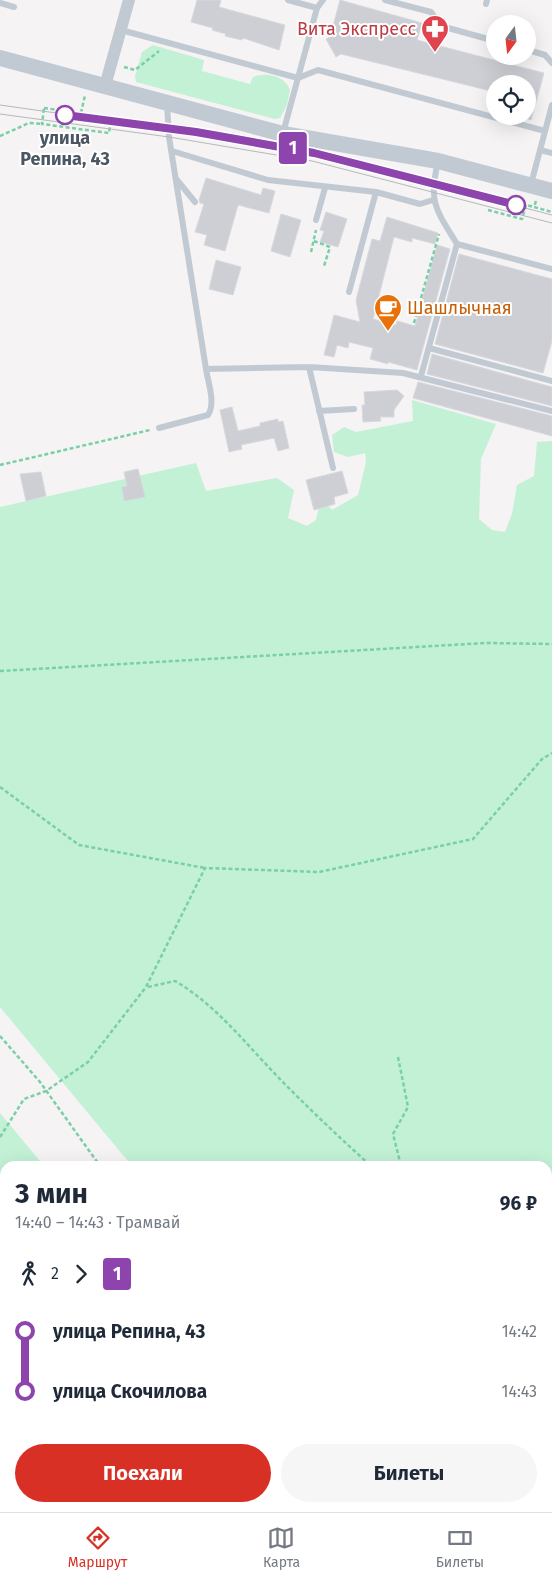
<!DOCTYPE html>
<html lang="ru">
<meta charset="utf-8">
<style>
:root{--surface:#fff;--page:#f6f6f7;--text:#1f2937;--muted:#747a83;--line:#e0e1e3;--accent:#d93025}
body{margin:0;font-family:"Fira Sans",sans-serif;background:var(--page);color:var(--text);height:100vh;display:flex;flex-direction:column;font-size:19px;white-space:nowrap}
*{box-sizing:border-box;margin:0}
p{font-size:16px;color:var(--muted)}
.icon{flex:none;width:28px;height:28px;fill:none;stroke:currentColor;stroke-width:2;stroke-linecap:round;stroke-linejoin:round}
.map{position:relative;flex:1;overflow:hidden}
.panel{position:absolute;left:0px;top:1161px;width:552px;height:351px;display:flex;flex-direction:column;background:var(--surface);border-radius:15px 15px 0 0;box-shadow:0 5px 20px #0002}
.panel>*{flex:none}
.badge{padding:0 10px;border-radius:4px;font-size:18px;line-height:32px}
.needle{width:32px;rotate:195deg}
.controls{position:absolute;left:486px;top:15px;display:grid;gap:10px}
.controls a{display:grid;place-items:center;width:50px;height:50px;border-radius:50%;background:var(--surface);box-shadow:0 5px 20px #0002;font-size:25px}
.map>.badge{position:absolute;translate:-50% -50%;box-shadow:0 0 0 2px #fff}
.legs{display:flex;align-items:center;gap:8px;height:55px;padding:0 15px;font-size:16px}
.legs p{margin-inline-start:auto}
.summary{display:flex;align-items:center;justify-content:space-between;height:85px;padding:0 15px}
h1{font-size:28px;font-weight:700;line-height:38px}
.cta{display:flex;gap:10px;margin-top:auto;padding:10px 15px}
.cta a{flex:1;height:58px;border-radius:30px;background:var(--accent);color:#fff;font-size:20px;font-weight:700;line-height:58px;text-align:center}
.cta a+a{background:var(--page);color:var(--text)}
ul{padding:0 15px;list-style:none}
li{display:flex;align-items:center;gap:18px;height:60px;font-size:19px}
li i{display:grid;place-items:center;width:8px;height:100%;margin:0 6px;background:currentColor}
li i::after{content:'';width:12px;height:12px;margin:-6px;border:4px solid;border-radius:50%;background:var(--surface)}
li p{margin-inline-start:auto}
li:first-child i{background:linear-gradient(#0000 50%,currentColor 0)}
li:last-child i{background:linear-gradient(currentColor 50%,#0000 0)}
.dock{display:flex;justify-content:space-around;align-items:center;height:70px;border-top:1px solid var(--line);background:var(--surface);font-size:14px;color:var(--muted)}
.dock a{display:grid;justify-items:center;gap:2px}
.dock .current{color:var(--accent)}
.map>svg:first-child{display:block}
</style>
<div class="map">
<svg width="552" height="1512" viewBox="0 0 552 1512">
<rect width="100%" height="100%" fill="#f5f3f3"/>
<!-- green -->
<path fill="#c3f1d5" d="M153 45 204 60 202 71 250 84 253 77C267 72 284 75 290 90L287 105 280 118 275 119 136 82 135 76 142 52Z
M412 400 496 424 481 459 479 519 492 530 505 532 512 514 517 485 534 476 537 442 552 441V1512H418L414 1508H548V1166H132L0 1007V507L196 463 206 491 277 478 294 490 288 518 307 526 316 520 319 506 325 502 332 510 358 495 366 462 365 453 348 457 334 452 332 435 344 427 356 432 413 421Z
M0 1113 44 1166H5V1508H327L331 1512H0Z"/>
<!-- building -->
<path fill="#cdcfd5" stroke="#d7d9de" d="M197 0H221L219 7 285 25 279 50 243 38 242 40 225 36 226 34 212 30 213 28 191 22Z
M340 0 422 23 417 40 544 73 531 120 528 119V84H495V92L341 54 336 57 326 39 330 37Z
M206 178 261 195 263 188 275 191 269 213 238 205 225 251 204 245 207 235 195 232 204 204 200 203 199 200Z
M326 212 347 219 338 247 320 242 324 231 320 230Z
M281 214 301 220 290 257 271 251Z
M387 217 438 233 435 244 412 238V242L394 237 373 319 396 325 397 321 415 326 437 245 450 249 417 370 388 362V364L370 359 373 348 349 342 348 348 337 345 334 357 324 355 334 315 360 322 356 300 372 239 380 241Z
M459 254 552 279V341L543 373 435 344Z
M216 260 241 267 233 295 209 289Z
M432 354 552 387V406L427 374Z
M418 382 552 416V436L413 398Z
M397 390 404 396 394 410V417H380L381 421 363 422 362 405H365L364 392Z
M232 407 238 431 260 426V423L278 419V422L283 421 289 448 278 451 274 438 241 445 242 449 229 452 220 410Z
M138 469 145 497 124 501 122 487 127 486 124 472Z
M342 471 348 493 334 497 335 504 314 510 306 480Z
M41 472 46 496 26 501 20 474Z"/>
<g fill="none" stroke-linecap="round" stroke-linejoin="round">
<!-- path -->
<path stroke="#7ad0a6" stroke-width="2.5" stroke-dasharray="4 2.5" stroke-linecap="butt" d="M124 67 135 70 159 51
M44 108 111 117 109 133 42 124Z
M81 113 85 95
M0 136 29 123 42 124
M536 201 534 207 552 212
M488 210 522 219 526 205 534 207
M314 241 330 247 324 266
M311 252 316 230
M414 323 439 234
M0 465 150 430
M0 671 486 643 552 644
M0 787 79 845 205 868
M148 987 175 981C215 1004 246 1044 278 1077 308 1108 339 1137 371 1166
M0 1036 40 1082 100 1166
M398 1057 408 1107 393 1134 401 1166
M0 1137 24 1099 46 1091 88 1062 146 987 205 868 319 872 473 839 542 759 552 753
M548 1306 552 1308
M381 1508 384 1512"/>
<!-- service -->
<path stroke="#c1cad2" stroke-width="6" d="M385 0 431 12 441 26 495 41
M0 3 14 7
M486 4 487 0
M317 8 323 0
M121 30 298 78 318 70 545 131
M528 50 545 55 552 63
M167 104 169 137 206 369 309 367 403 373 552 411
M283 133 317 8 288 0
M540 150 552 153
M172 151 268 180 376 192
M438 162C428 202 436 210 457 244L552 269
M177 180 195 202
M531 184 552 105
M316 220 325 188
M349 292 376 192 420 204 433 200
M429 348 552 381
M309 367 333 468
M421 376 457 244
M319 411 354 409
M159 428 208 415C216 402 208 383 206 369"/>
<!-- minor -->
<path stroke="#c1cad2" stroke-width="12" d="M105 86 129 0"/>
<!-- tertiary -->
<path stroke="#c1cad2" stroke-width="16" d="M0 58 283 134 438 161 552 191"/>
<!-- tram -->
<path stroke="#b5b8bd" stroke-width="1" d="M0 105 197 133 314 153 552 215
M0 114 169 137 312 161 552 223"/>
</g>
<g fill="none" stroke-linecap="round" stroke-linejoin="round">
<defs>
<path id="line-1" d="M65 115 196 132 314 153 516 205"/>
</defs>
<!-- line-1 casing -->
<use href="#line-1" stroke="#fff" stroke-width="11"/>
<!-- line-1 -->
<use href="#line-1" stroke="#8e44ad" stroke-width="8"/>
</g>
<!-- icons -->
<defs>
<symbol id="pharmacy-pin" viewBox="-11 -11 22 30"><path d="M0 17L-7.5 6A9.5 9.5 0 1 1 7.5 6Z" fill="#e0444e" stroke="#fff"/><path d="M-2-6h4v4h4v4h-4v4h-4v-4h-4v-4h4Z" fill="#fff"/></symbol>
<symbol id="cafe-pin" viewBox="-11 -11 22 30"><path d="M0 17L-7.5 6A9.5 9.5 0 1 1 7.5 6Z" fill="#e8710a" stroke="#fff"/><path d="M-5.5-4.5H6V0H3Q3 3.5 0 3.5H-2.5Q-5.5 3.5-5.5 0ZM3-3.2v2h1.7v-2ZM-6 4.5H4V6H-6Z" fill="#fff"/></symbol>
</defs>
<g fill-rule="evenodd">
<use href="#pharmacy-pin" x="419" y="13" width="32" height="43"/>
<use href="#cafe-pin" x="372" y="292" width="32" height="43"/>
</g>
<!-- markers -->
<g fill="#fff" stroke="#8e44ad" stroke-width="2.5">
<circle cx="65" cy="115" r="9"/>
<circle cx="516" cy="205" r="9"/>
</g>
<g text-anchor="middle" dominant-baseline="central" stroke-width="4" stroke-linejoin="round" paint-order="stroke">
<!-- health labels -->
<g font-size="18" fill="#be3a42" stroke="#fff" text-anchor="end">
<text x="416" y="29">Вита Экспресс</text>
</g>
<!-- stop labels -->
<g font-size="18" font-weight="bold" fill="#4a5661" stroke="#fff">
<text x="65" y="138">улица<tspan x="65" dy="21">Репина, 43</tspan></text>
</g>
<!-- food labels -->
<g font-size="18" fill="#c56008" stroke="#fff" text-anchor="start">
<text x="407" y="308">Шашлычная</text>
</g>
</g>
</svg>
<div class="controls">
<a><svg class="needle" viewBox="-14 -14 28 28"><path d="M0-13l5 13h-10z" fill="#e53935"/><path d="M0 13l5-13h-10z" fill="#747a83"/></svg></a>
<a><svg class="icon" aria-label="locate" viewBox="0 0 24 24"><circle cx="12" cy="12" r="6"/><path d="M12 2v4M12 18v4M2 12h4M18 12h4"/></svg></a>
</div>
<b class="badge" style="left:293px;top:148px;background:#8e44ad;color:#fff">1</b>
<section class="panel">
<div class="summary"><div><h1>3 мин</h1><p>14:40 – 14:43 · Трамвай</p></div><b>96 ₽</b></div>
<div class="legs"><svg class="icon" aria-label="walk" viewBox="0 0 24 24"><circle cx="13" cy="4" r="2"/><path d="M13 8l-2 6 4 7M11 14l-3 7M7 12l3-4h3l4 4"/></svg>2<svg class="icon" aria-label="forward" viewBox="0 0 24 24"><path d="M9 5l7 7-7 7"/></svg><b class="badge" style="background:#8e44ad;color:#fff">1</b></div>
<ul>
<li><i style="color:#8e44ad"></i><b>улица Репина, 43</b><p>14:42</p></li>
<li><i style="color:#8e44ad"></i><b>улица Скочилова</b><p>14:43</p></li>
</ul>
<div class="cta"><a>Поехали</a><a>Билеты</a></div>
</section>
</div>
<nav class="dock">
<a class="current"><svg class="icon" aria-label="directions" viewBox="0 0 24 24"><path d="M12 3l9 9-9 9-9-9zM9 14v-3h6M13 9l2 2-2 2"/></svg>Маршрут</a>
<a><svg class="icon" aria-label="map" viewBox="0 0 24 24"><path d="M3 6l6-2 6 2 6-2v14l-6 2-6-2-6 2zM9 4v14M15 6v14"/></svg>Карта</a>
<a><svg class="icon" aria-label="tickets" viewBox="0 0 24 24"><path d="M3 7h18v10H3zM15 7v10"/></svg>Билеты</a>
</nav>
